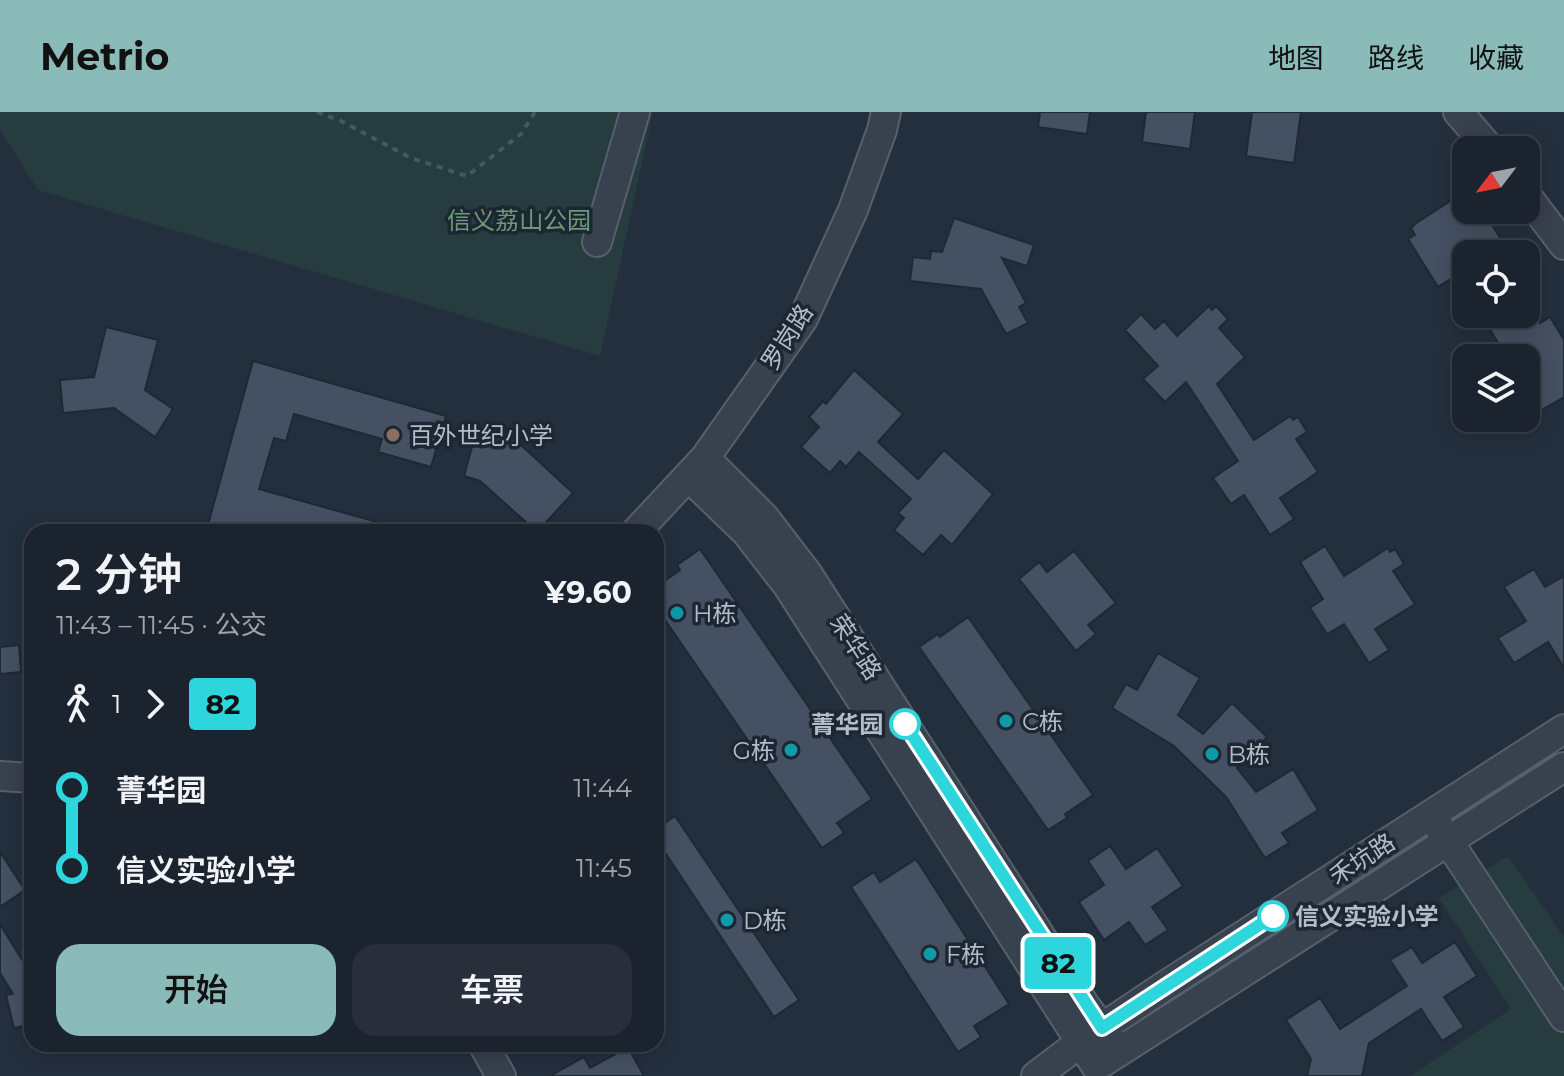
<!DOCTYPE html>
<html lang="zh">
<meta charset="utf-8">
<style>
:root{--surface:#1b232e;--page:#282f3a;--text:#f1f3f6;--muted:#a0a4aa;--line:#39404a;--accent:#8bbbb9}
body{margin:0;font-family:Montserrat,"Noto Sans SC",sans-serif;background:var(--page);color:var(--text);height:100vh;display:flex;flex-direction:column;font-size:30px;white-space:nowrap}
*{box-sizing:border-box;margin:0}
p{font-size:26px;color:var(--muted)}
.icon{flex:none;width:44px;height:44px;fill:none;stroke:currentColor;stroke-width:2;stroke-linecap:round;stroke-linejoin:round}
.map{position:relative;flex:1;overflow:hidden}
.side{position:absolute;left:24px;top:412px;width:640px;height:528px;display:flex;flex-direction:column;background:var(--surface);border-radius:24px;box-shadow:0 4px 20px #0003,0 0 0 2px var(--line)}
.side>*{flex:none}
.badge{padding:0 16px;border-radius:6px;font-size:28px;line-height:52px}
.needle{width:52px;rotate:238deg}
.buttons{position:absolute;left:1452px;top:24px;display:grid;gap:16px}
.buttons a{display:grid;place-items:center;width:88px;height:88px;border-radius:16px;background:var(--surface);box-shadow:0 4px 20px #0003,0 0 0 2px var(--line);font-size:40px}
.map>.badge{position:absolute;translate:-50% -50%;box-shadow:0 0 0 4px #fff}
.legs{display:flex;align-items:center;gap:12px;height:88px;padding:0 32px;font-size:26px}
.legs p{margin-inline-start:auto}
.overview{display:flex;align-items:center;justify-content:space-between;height:136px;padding:0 32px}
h1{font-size:44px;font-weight:600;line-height:60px}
.button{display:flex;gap:16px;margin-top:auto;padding:16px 32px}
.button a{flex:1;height:92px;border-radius:24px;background:var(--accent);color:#111;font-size:32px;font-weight:600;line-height:92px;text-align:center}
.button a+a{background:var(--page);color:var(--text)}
ul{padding:0 32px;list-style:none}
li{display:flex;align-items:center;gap:28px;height:80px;font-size:30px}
li i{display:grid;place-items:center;width:12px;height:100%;margin:0 10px;background:currentColor}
li i::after{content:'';width:20px;height:20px;margin:-10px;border:6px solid;border-radius:50%;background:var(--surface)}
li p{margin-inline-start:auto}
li:first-child i{background:linear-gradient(#0000 50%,currentColor 0)}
li:last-child i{background:linear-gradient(currentColor 50%,#0000 0)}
header{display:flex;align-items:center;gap:48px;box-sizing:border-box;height:112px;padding:0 40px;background:var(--accent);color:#111}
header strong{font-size:38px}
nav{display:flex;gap:44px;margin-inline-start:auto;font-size:28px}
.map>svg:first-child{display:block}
</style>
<header>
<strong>Metrio</strong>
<nav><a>地图</a><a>路线</a><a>收藏</a></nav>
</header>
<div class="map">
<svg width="1564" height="964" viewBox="0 0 1564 964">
<rect width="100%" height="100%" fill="#242f3e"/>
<!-- green -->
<path fill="#263c3f" d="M0 0H653L600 244 38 78 0 18Z
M1508 744 1564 825V964H1410L1511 897 1439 786Z"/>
<!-- building -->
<path fill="#455162" stroke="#1f2835" stroke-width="2" d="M1040 0H1090L1087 22 1038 15Z
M1146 0H1195L1190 37 1142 30Z
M1252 0H1301L1294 51 1246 44Z
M1455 86 1460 94 1465 91 1466 98H1483L1510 142H1466V196L1449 168 1438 175 1408 127 1415 123 1411 116 1415 112Z
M954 106 1034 133 1027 154 1002 146 1026 191 1019 195 1028 211 1006 222 981 177 910 169 913 145 930 147 931 139 942 140Z
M1209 194 1212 198 1216 194 1228 207 1219 216 1245 245 1217 272 1254 328 1290 304 1293 308 1298 305 1307 320 1296 327 1318 360 1280 386 1294 407 1270 423 1244 383 1231 392 1213 366 1238 349 1186 270 1165 290 1143 267 1158 254 1125 218 1141 202 1155 217 1164 209 1177 224Z
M1527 199 1531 207 1536 204 1540 211 1550 205 1564 228V285L1526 307V246H1475L1498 231 1486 211 1501 202 1507 211Z
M106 215 158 228 145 278 173 297 155 325 114 296 63 301 60 268 94 265Z
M253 249 446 304 431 355 378 340 382 327 294 302 286 329 274 326 259 377 395 415 394 420H206Z
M854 258 903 302 878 330 918 367 944 338 993 382 952 433 941 423 923 443 894 418 904 406 898 401 911 387 859 340 846 355 840 349 830 361 801 335 819 315 809 305 823 289 826 292Z
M478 313 509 322 573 381 537 420 480 369 464 364Z
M1325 434 1344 464 1388 436 1390 440 1395 437 1404 452 1393 459 1415 492 1375 517 1389 538 1369 551 1344 512 1327 522 1310 496 1323 487 1300 450Z
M700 437 872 687 837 711 844 721 822 736 656 495V475L680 458 677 453Z
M1074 439 1116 491 1088 513 1096 522 1076 539 1019 467 1039 450 1047 460Z
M1534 457 1545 475 1564 464V556L1548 530 1514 551 1498 526 1526 509 1504 475Z
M968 505 1093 683 1065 702 1067 706 1048 718 919 535 938 522 940 525Z
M19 533 21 560 0 562V535Z
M1158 541 1200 566 1178 603 1203 622 1232 591 1267 625 1237 656 1256 680 1293 657 1318 698 1282 721 1289 731 1265 746 1226 685 1174 634 1112 596 1126 572 1137 578Z
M675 704 799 888 774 905 656 727V717Z
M1110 734 1126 757 1157 736 1183 774 1152 795 1168 818 1145 833 1129 810 1104 828 1079 790 1104 773 1088 749Z
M0 740 25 778 0 795Z
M916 747 1009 892 974 914 981 925 958 940 851 775 874 760 880 770Z
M0 812 24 851 32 849V912L14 916 6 883 13 882 0 861Z
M1455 830 1477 864 1444 885 1464 915 1442 929 1421 897 1369 931 1362 964H1307L1311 947 1286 908 1320 886 1340 917 1407 874 1390 848 1412 835 1422 851Z
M628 935 644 964H550L584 945 590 956Z"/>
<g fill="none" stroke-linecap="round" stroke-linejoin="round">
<defs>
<path id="minor" d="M1458 0 1491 38
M1526 83 1564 133
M597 130 635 0
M705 346 764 405 807 461 1084 892 1119 939
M689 365 746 420 788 474 1096 954
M636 420 705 346 803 207 853 98 882 18 886 0
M0 664 32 666
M1439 715 1564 905
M483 932 501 964
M1103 950 1564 655
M1036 964 1081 930 1160 877 1564 617"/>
</defs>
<!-- minor casing -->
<use href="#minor" stroke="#565f6c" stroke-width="32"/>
<!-- path -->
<path stroke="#44595c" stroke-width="4" stroke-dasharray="6 6" stroke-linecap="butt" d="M317 0 341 9 411 46 467 64 521 22 535 0"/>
<!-- minor -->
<use href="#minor" stroke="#38414e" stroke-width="28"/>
</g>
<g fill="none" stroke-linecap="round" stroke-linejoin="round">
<defs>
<path id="line-1" d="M905 612 1102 916 1273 804"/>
</defs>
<!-- line-1 casing -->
<use href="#line-1" stroke="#fff" stroke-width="18"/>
<!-- line-1 -->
<use href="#line-1" stroke="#2cd6dc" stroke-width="12"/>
</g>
<!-- markers -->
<circle fill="#8d6e63" stroke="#1d2633" stroke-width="3" cx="393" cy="323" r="8"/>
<g fill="#0f9aa8" stroke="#1d2633" stroke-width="3">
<circle cx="677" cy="501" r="8"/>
<circle cx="1006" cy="609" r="8"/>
<circle cx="791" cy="638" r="8"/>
<circle cx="1212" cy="642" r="8"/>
<circle cx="727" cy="808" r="8"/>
<circle cx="930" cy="842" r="8"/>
</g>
<g fill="#fff" stroke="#2cd6dc" stroke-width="4">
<circle cx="905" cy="612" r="14"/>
<circle cx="1273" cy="804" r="14"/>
</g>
<g text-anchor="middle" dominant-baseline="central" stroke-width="7" stroke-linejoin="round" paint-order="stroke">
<!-- park labels -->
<g font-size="24" fill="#6b9a76" stroke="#1d2633">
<text x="519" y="108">信义荔山公园</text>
</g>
<!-- street labels -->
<g font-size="24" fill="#b4bcc9" stroke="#1d2633">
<text transform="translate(787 225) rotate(-57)">罗岗路</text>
<text transform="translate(856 535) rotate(57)">荣华路</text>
<text transform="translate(1362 747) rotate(-33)">禾坑路</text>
</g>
<!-- poi labels -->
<g font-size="24" fill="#b4bcc9" stroke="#1d2633" text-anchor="start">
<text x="409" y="323">百外世纪小学</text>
<text x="693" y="501">H栋</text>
<text x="1022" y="609">C栋</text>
<text x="775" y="638" text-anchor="end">G栋</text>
<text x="1228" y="642">B栋</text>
<text x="743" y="808">D栋</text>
<text x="946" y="842">F栋</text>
</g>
<!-- stop labels -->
<g font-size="24" font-weight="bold" fill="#b4bcc9" stroke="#1d2633" text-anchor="end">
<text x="883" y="612">菁华园</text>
<text x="1295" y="804" text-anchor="start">信义实验小学</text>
</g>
</g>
</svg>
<div class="buttons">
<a><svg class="needle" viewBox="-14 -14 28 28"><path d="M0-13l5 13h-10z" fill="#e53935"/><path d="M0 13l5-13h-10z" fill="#a0a4aa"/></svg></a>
<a><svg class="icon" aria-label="locate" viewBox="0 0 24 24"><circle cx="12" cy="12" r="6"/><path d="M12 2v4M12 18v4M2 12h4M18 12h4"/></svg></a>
<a><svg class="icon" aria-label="layers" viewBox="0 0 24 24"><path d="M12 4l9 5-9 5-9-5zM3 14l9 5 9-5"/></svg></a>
</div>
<b class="badge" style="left:1058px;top:851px;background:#2cd6dc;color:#111">82</b>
<section class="side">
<div class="overview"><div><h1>2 分钟</h1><p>11:43 – 11:45 · 公交</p></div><b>¥9.60</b></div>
<div class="legs"><svg class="icon" aria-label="walk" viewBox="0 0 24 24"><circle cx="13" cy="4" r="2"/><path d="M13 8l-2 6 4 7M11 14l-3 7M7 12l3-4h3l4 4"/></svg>1<svg class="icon" aria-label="forward" viewBox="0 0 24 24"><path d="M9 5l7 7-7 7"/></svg><b class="badge" style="background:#2cd6dc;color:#111">82</b></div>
<ul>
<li><i style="color:#2cd6dc"></i><b>菁华园</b><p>11:44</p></li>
<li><i style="color:#2cd6dc"></i><b>信义实验小学</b><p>11:45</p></li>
</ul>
<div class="button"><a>开始</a><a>车票</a></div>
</section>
</div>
